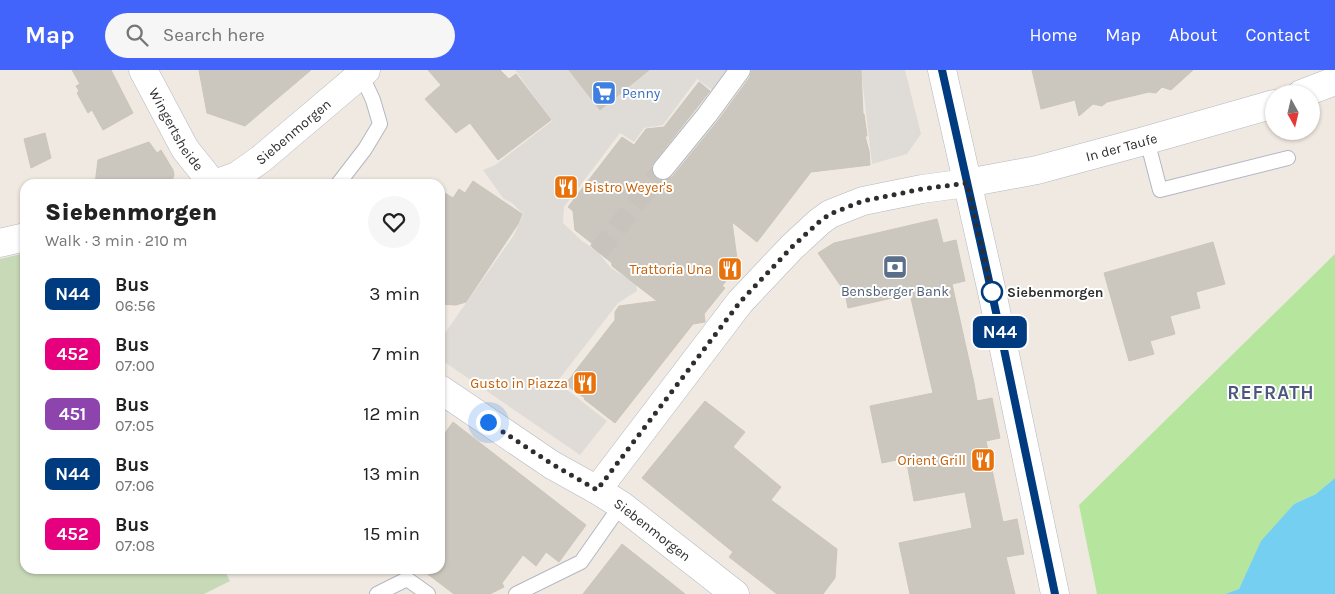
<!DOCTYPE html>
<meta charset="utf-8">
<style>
:root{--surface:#fff;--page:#f6f6f6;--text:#222;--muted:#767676;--accent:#4264fb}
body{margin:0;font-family:Karla,sans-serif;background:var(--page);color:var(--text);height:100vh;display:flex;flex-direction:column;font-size:19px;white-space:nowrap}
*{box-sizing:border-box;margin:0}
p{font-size:16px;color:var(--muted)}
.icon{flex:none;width:28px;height:28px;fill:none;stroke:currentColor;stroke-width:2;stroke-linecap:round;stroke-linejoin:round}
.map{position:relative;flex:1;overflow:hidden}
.drawer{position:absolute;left:20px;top:109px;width:425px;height:395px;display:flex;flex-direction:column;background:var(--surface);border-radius:15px;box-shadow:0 1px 4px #0004}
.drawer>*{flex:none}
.badge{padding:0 10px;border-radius:8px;font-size:18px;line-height:32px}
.needle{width:32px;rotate:172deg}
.fabs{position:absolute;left:1265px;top:15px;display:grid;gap:10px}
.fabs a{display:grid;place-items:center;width:55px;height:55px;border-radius:50%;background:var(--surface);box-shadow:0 1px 4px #0004;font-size:25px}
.you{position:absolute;width:25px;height:25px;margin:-12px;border:4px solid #fff;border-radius:50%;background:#1a73e8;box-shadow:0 0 0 8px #1a73e833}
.map>.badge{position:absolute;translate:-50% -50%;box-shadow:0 0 0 2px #fff}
.round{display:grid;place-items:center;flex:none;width:52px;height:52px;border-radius:26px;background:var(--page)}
.head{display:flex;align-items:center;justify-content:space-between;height:85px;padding:0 25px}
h1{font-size:24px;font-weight:800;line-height:38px}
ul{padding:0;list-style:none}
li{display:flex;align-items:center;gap:15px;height:60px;padding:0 25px}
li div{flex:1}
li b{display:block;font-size:19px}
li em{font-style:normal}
li .badge{min-width:55px;font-weight:700;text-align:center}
header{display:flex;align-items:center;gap:30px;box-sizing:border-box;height:70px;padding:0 25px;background:var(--accent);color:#fff}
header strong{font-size:24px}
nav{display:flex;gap:28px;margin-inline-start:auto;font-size:18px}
.search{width:350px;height:45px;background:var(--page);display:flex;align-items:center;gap:12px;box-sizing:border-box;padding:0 18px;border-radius:28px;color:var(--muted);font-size:19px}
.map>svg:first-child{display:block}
</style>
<header>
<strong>Map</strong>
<div class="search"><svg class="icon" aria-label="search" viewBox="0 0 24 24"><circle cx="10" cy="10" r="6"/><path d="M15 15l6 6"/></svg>Search here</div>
<nav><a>Home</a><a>Map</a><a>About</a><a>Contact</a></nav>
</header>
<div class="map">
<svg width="1335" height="524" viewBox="0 0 1335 524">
<rect width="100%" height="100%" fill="#efe9e1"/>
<!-- green -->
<path fill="#b6e59e" d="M1335 184V408L1316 424 1294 434 1262 471 1239 519 1225 524H1097L1079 435Z"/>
<!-- cemetery -->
<path fill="#c8d9b8" d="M25 183V499H224L230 511 204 524H0V189Z"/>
<!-- plaza -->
<path fill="#dfdcd8" d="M515 0H569L600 40 649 0H726L712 20 697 9 663 55 644 58 634 72 620 63 564 137 563 153 582 171 598 182 611 198 636 214 637 221 618 233 557 312 607 351 580 385 440 289V270L514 165 523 144 512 133 503 128 483 100 495 95 552 51Z
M861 0H905L921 64 907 84 872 94Z"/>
<!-- water -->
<path fill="#75cff0" d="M1335 408V524H1225L1239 519 1261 471 1294 434 1316 424Z"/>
<!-- building -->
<path fill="#cbc7bf" stroke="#cbc5ba" d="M72 0H111L133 43 103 60 92 40 88 43 77 23 79 21 76 16 80 14Z
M199 0H311L245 56 207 43Z
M428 0H500L509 9 516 4 551 50 498 90 470 53 456 63 425 29 441 15Z
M569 0H649L600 40Z
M752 0H861L863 44H864L867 66H865L869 81 870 95 811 102 757 172 732 152 738 196 722 216 725 218 704 244 705 252 693 254 615 353 584 329 585 328 565 314 573 305V304L615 250V242L619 236 657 231 612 196V193L592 177 594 175 575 160 573 141 568 137 622 67 634 75 646 59 664 57 699 12 710 21 654 92 651 97 652 103 656 108 661 111 667 110 672 107 717 52 750 7Z
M1032 0H1193L1171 20 1162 17 1156 23 1149 22 1107 32 1102 36 1093 34 1079 46 1075 30 1041 39Z
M45 63 51 88 31 98 24 69Z
M149 72 157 83 161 80 173 100 174 105 171 114H95L98 90Z
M473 111 522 144 518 154 466 232 456 235 440 234V120L453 128 459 119 465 123Z
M937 149 943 173 956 170 965 211 952 214 974 313 977 331 992 328 1000 368 986 371 1003 452 1017 449 1024 484 1006 487 1015 524H910L899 473 972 458 965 422 914 431 906 388 882 393 870 336 933 323 910 224 848 238 845 222 818 183 834 173Z
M1213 172 1225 214 1196 222 1200 238 1170 246 1175 264 1150 271 1154 284 1129 291 1104 203Z
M705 331 745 362 733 377 781 417 771 430 837 479 835 508 823 524H777L729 487 733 482 642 408Z
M453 352 586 455 559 492 546 482 536 496 523 485 502 513 504 517 490 524H454L421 499H440V365L445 363Z
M622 474 665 508 685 524H583Z"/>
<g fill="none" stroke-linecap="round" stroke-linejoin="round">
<!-- pedestrian-tunnel -->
<path stroke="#c8c4bd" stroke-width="20" stroke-dasharray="20 10" stroke-linecap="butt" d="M598 182 663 99"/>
<defs>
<path id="service" d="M1147 70 1160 120 1288 88
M338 114 365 79 380 54 373 30 361 4
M377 524 407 509 428 524
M516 524 581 492 621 435"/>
<path id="pedestrian" d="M663 99 707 45 740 0"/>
<g id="minor">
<path id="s1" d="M143 0 185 79 213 114"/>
<path d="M1301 24 1335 11"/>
<path id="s2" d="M215 114 237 106 261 89 366 0"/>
<path d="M0 173 25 167"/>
<path id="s3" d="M440 319 552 395 597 420 621 435 735 524"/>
<path id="s4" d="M597 420 740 232 792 177 819 152 830 144 863 131 922 119 967 113 1037 100 1137 73 1274 34"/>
</g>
<path id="secondary" d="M942 0 992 222 1055 524"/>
</defs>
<!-- service casing -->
<use href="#service" stroke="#b4b7c1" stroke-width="16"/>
<!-- pedestrian casing -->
<use href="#pedestrian" stroke="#b4b7c1" stroke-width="22"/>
<!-- minor casing -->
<use href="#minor" stroke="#b4b7c1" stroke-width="29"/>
<!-- secondary casing -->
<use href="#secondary" stroke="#b4b7c1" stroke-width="29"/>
<!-- service -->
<use href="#service" stroke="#fff" stroke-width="14"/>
<!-- pedestrian -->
<use href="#pedestrian" stroke="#fff" stroke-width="20"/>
<!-- minor -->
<use href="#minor" stroke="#fff" stroke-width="28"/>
<!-- secondary -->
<use href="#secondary" stroke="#fff" stroke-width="28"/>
</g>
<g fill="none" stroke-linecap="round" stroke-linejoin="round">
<defs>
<path id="line" d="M942 0 1000 260 1055 524"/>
</defs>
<!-- line casing -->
<use href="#line" stroke="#fff" stroke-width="11"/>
<!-- line -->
<use href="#line" stroke="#003b80" stroke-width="8"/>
<!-- walk -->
<path stroke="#2e2e2e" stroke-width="5" stroke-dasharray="0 9" d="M488 352 552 394 597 420 740 232 792 177 819 152 830 144 863 131 922 119 967 113 992 222"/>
</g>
<!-- icons -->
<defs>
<symbol id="supermarket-square" viewBox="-11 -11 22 22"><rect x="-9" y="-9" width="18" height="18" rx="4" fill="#3f7fe0" stroke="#fff"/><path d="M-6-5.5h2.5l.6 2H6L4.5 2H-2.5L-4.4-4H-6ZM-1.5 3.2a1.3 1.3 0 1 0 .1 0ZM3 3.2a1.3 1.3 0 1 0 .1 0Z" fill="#fff"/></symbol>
<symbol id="restaurant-square" viewBox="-11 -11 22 22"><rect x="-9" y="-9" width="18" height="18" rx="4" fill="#e8710a" stroke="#fff"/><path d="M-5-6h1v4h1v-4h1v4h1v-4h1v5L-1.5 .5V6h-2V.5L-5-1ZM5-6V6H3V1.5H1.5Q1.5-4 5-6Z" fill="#fff"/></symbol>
<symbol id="bank-square" viewBox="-11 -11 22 22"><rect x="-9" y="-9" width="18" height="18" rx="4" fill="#5c6f8a" stroke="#fff"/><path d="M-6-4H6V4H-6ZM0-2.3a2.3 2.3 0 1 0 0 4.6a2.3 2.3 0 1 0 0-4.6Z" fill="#fff"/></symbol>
</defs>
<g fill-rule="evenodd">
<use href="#supermarket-square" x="590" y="9" width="28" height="28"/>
<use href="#restaurant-square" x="552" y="103" width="28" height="28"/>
<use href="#bank-square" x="881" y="183" width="28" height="28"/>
<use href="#restaurant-square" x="716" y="185" width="28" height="28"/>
<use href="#restaurant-square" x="571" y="299" width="28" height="28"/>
<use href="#restaurant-square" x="969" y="376" width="28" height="28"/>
</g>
<!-- markers -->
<circle fill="#fff" stroke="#003b80" stroke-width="2.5" cx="992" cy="222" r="10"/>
<g text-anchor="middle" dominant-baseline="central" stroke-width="4" stroke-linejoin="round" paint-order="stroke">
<!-- shop labels -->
<g font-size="14" fill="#366cbe" stroke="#fff" text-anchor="start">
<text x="622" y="23">Penny</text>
</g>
<!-- street labels -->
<g font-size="14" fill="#2e2e2e" stroke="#fff">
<text stroke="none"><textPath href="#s1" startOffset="68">Wingertsheide</textPath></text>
<text stroke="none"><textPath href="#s2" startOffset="95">Siebenmorgen</textPath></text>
<text stroke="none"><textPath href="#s4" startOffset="662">In der Taufe</textPath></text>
<text stroke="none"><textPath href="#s3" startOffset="255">Siebenmorgen</textPath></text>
</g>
<!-- food labels -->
<g font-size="14" fill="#c56008" stroke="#fff" text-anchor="end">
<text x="584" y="117" text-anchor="start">Bistro Weyer's</text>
<text x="712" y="199">Trattoria Una</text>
<text x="568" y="313">Gusto in Piazza</text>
<text x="966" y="390">Orient Grill</text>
</g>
<!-- service labels -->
<g font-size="14" fill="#4e5e75" stroke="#fff">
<text x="895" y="221">Bensberger Bank</text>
</g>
<!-- stop labels -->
<g font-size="14" font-weight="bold" fill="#2e2e2e" stroke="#fff" text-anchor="start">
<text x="1007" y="222">Siebenmorgen</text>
</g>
<!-- district labels -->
<g font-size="19" font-weight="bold" letter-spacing="1" fill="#4d5680" stroke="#fff">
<text x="1271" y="323">REFRATH</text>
</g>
</g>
</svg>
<div class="fabs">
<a><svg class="needle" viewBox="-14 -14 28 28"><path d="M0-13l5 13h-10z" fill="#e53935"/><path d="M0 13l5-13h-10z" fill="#767676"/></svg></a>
</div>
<div class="you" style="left:488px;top:352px"></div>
<b class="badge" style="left:1000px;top:262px;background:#003b80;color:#fff">N44</b>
<section class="drawer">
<div class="head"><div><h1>Siebenmorgen</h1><p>Walk · 3 min · 210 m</p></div><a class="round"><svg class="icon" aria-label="heart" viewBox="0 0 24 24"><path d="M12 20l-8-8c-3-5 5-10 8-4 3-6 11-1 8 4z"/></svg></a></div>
<ul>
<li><span class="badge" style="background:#003b80;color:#fff">N44</span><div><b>Bus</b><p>06:56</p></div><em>3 min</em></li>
<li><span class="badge" style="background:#e6007e;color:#fff">452</span><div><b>Bus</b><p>07:00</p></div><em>7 min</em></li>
<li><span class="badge" style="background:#8e44ad;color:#fff">451</span><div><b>Bus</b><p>07:05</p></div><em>12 min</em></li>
<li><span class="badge" style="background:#003b80;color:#fff">N44</span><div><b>Bus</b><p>07:06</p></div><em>13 min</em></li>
<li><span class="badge" style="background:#e6007e;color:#fff">452</span><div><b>Bus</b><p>07:08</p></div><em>15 min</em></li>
</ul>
</section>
</div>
